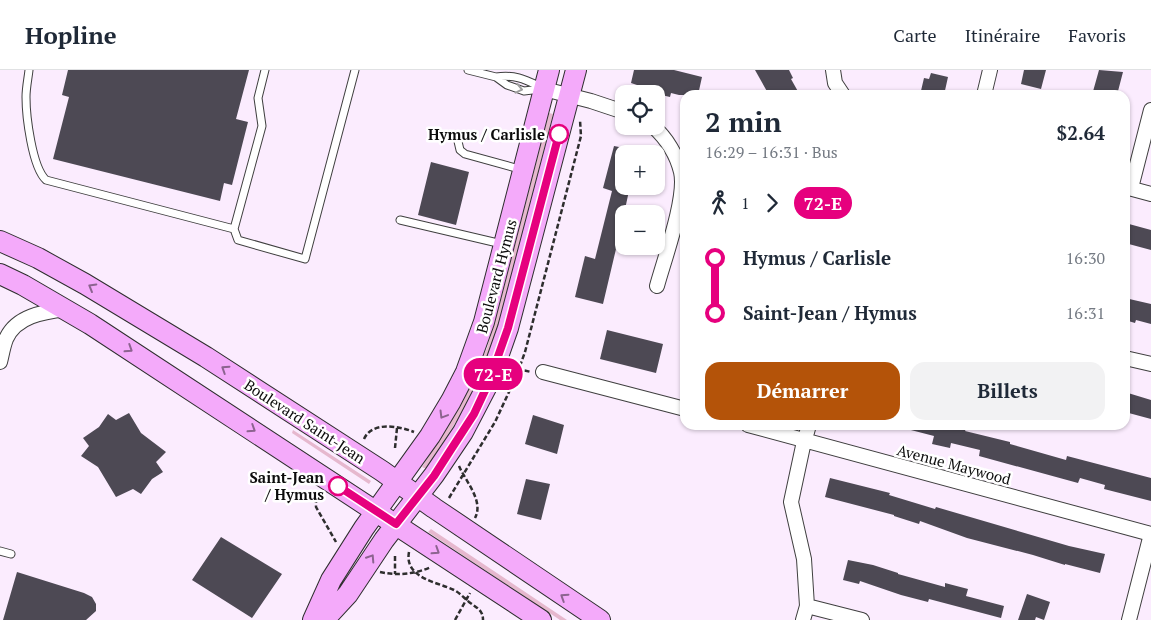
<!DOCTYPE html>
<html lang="fr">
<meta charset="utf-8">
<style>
:root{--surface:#fff;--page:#f2f2f3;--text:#1f2937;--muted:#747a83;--line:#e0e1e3;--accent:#b45309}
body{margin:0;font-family:"PT Serif",serif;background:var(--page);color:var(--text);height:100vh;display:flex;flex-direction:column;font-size:19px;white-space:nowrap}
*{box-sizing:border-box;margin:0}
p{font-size:16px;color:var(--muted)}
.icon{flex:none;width:28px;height:28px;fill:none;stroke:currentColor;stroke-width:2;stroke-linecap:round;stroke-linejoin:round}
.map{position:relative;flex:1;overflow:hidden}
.drawer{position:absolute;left:680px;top:20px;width:450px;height:340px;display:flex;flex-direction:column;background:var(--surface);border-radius:15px;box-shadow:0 1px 4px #0004}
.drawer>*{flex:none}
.badge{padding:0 10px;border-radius:16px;font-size:18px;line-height:32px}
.fabs{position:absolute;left:615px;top:15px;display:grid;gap:10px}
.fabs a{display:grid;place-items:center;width:50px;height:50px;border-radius:10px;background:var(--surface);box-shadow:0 1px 4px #0004;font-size:25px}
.map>.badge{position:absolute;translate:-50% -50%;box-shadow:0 0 0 2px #fff}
.legs{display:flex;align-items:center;gap:8px;height:55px;padding:0 25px;font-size:16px}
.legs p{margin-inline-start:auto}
.summary{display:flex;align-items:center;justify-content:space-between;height:85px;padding:0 25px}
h1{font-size:28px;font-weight:800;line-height:38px}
.action{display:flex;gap:10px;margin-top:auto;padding:10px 25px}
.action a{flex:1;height:58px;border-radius:15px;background:var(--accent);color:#fff;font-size:20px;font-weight:800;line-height:58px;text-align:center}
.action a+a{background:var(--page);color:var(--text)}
ul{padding:0 25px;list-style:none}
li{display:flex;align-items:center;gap:18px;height:55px;font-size:19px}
li i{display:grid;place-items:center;width:8px;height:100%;margin:0 6px;background:currentColor}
li i::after{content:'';width:12px;height:12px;margin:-6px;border:4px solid;border-radius:50%;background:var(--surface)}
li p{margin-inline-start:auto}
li:first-child i{background:linear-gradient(#0000 50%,currentColor 0)}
li:last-child i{background:linear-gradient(currentColor 50%,#0000 0)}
header{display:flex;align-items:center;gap:30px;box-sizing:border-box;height:70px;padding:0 25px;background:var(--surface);border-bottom:1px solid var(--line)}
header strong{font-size:24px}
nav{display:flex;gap:28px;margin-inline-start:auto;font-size:18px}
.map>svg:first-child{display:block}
</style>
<header>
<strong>Hopline</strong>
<nav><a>Carte</a><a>Itinéraire</a><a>Favoris</a></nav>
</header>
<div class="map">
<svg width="1151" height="550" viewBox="0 0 1151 550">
<rect width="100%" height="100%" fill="#fbecfe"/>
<!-- green -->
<path fill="#e6b8ce" d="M549 43 553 44 499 254 487 291 464 339 426 399 422 397 461 335 487 278 499 237Z
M293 360 371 411 369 414 292 363Z
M431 459 567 550H560L428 462Z"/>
<!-- building -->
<path fill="#4d4954" d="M68 0H249L236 49 248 52 232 115 224 113 220 131 53 89 69 27 62 25Z
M634 0H674L702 7 698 25H679L671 23 670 27 636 19 637 15 631 13Z
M755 0H789L793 8 791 9 800 25H769Z
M1024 0H1046L1041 19 1021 14Z
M1099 0 1123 2 1117 25H1092Z
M931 3 948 7 944 25H920L924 8 929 9Z
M614 76 624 78V116H630L624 144V181L616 179 603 234 575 227 585 186 595 189 612 121 603 118Z
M431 92 469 102 456 155 418 145Z
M1129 154 1151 160V180L1125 173Z
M1125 228 1151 234V254L1136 250 1135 253 1125 250Z
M607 260 663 274 656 303 600 289Z
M1128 323 1151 330V349L1125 342V334Z
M129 343 141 363 166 382 156 392 163 402 152 409 141 424 133 419 116 427 98 397 81 386 89 376 83 368 99 357 108 344 116 350Z
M533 345 564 355 557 384 525 374Z
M907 355H949L966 359 965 361 1010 372V374L1066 390 1067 386 1151 408V431L1104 419 1105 415 1080 408 1078 413 979 386 980 380 951 373 950 378 932 374 934 366 907 359Z
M830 408 890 423 889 425 935 439 936 437 1069 476 1105 484 1100 503 1065 494V495L1033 485 967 468 920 451 919 454 894 446V445L825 427Z
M526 409 550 414 541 450 517 444Z
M221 467 282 504 252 548 192 510Z
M848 490 873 495 898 503V504L945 517V513L968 519 966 526 1004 536 1001 548 929 529 928 532 901 525 860 511 859 514 843 510Z
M17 502 84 523 92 527 96 534V541L86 550H3Z
M1027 524 1050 532 1044 550 1036 547 1035 550H1018Z"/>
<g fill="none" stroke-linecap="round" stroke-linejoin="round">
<defs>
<path id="lane" d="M29 0C28 9 26 18 26 27 26 46 32 97 46 110L234 159
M265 0 258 28 262 56 234 159 238 170 305 189 355 0
M468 0 496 7 507 15 524 21 541 19
M496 7C516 4 526 10 543 18
M457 67 460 80 465 84 523 100
M400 150 502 174
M0 481 11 484"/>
<path id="street" d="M833 0 835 13 843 25
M544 19 591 31 624 42
M984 25 990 0
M653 56C666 68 677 85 681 102 687 127 664 190 657 216
M1125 117 1151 124
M1131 118 1151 40
M1125 288 1151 294
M0 292C2 284 3 277 6 269 16 246 43 242 66 239
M543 302 685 339
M748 355 1151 464 1129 550
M807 536 862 550
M803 550 807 536 804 489 791 432 803 376 809 355"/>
<path id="secondary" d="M0 171 38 188 85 214 206 287 382 401 434 438 600 550
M0 204 23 215 90 254 541 550
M313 550 331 510 364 458 430 366 451 331 466 302 484 252 549 0
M324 550 348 524 384 470 434 405 463 362 489 312 508 258 576 0"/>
</defs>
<!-- lane casing -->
<use href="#lane" stroke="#3f3f3f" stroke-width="9"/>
<!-- street casing -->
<use href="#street" stroke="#3f3f3f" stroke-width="16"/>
<!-- secondary casing -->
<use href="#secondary" stroke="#2e2e2e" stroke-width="22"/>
<!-- path -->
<path stroke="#2e2e2e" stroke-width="2.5" stroke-dasharray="5 2.5" stroke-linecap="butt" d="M510 297 531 302
M364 369C372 351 399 356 414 362
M395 378 397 358
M459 396C466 412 484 431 475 448
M318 421 316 426V437L336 472
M449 428 495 352 516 307 525 282 581 66 580 50
M409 482C404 508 437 512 454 520 460 523 464 528 469 532 477 538 483 540 483 550
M395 486V504
M380 502C397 506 415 504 431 497
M455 550 470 523"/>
<!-- lane -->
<use href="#lane" stroke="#fff" stroke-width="7"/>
<!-- street -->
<use href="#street" stroke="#fff" stroke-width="14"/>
<!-- secondary -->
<use href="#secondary" stroke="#f4aafa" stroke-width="20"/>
</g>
<!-- one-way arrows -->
<defs><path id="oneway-chevron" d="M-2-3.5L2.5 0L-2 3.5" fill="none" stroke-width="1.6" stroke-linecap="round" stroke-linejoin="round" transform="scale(1.25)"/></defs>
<use stroke="#9e9e9e" href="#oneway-chevron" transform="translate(519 19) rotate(13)"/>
<g stroke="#8c638f">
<use href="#oneway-chevron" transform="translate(92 217) rotate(-150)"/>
<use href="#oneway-chevron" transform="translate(129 279) rotate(33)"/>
<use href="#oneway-chevron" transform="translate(225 299) rotate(-147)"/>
<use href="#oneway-chevron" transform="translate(443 345) rotate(121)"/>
<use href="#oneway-chevron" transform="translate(252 359) rotate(33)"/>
<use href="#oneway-chevron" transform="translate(436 481) rotate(33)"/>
<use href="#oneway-chevron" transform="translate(371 488) rotate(-57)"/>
<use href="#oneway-chevron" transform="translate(564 527) rotate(-147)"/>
</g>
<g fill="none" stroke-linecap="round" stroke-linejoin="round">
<defs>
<path id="line-1" d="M338 416 396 454 434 406 450 381 474 344 489 312 508 258 559 64"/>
</defs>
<!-- line-1 casing -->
<use href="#line-1" stroke="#fff" stroke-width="11"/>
<!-- line-1 -->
<use href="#line-1" stroke="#e6007e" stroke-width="8"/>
</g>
<!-- markers -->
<g fill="#fff" stroke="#e6007e" stroke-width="2.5">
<circle cx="559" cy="64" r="9"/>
<circle cx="338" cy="416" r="9"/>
</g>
<g text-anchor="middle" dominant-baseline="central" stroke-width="5" stroke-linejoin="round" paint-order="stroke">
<!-- stop labels -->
<g font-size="15" font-weight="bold" fill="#0c0c0c" stroke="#fff" text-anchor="end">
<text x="545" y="64">Hymus / Carlisle</text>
<text x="324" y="407">Saint-Jean<tspan x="324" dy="17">/ Hymus</tspan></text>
</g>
<!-- street labels -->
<g font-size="15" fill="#0c0c0c" stroke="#fff">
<text transform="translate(496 206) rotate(-75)">Boulevard Hymus</text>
<text transform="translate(305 351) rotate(33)">Boulevard Saint-Jean</text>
<text transform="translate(954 394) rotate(15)">Avenue Maywood</text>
</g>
</g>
</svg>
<div class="fabs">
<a><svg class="icon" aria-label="locate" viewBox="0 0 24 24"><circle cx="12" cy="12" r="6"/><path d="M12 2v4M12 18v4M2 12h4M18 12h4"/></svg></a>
<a>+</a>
<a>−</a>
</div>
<b class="badge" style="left:493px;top:304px;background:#e6007e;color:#fff">72-E</b>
<section class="drawer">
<div class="summary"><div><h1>2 min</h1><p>16:29 – 16:31 · Bus</p></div><b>$2.64</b></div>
<div class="legs"><svg class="icon" aria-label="walk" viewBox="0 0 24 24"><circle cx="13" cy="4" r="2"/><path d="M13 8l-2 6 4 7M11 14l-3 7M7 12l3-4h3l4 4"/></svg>1<svg class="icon" aria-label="forward" viewBox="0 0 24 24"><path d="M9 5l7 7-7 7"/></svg><b class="badge" style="background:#e6007e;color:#fff">72-E</b></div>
<ul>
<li><i style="color:#e6007e"></i><b>Hymus / Carlisle</b><p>16:30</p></li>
<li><i style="color:#e6007e"></i><b>Saint-Jean / Hymus</b><p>16:31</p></li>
</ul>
<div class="action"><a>Démarrer</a><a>Billets</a></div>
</section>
</div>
